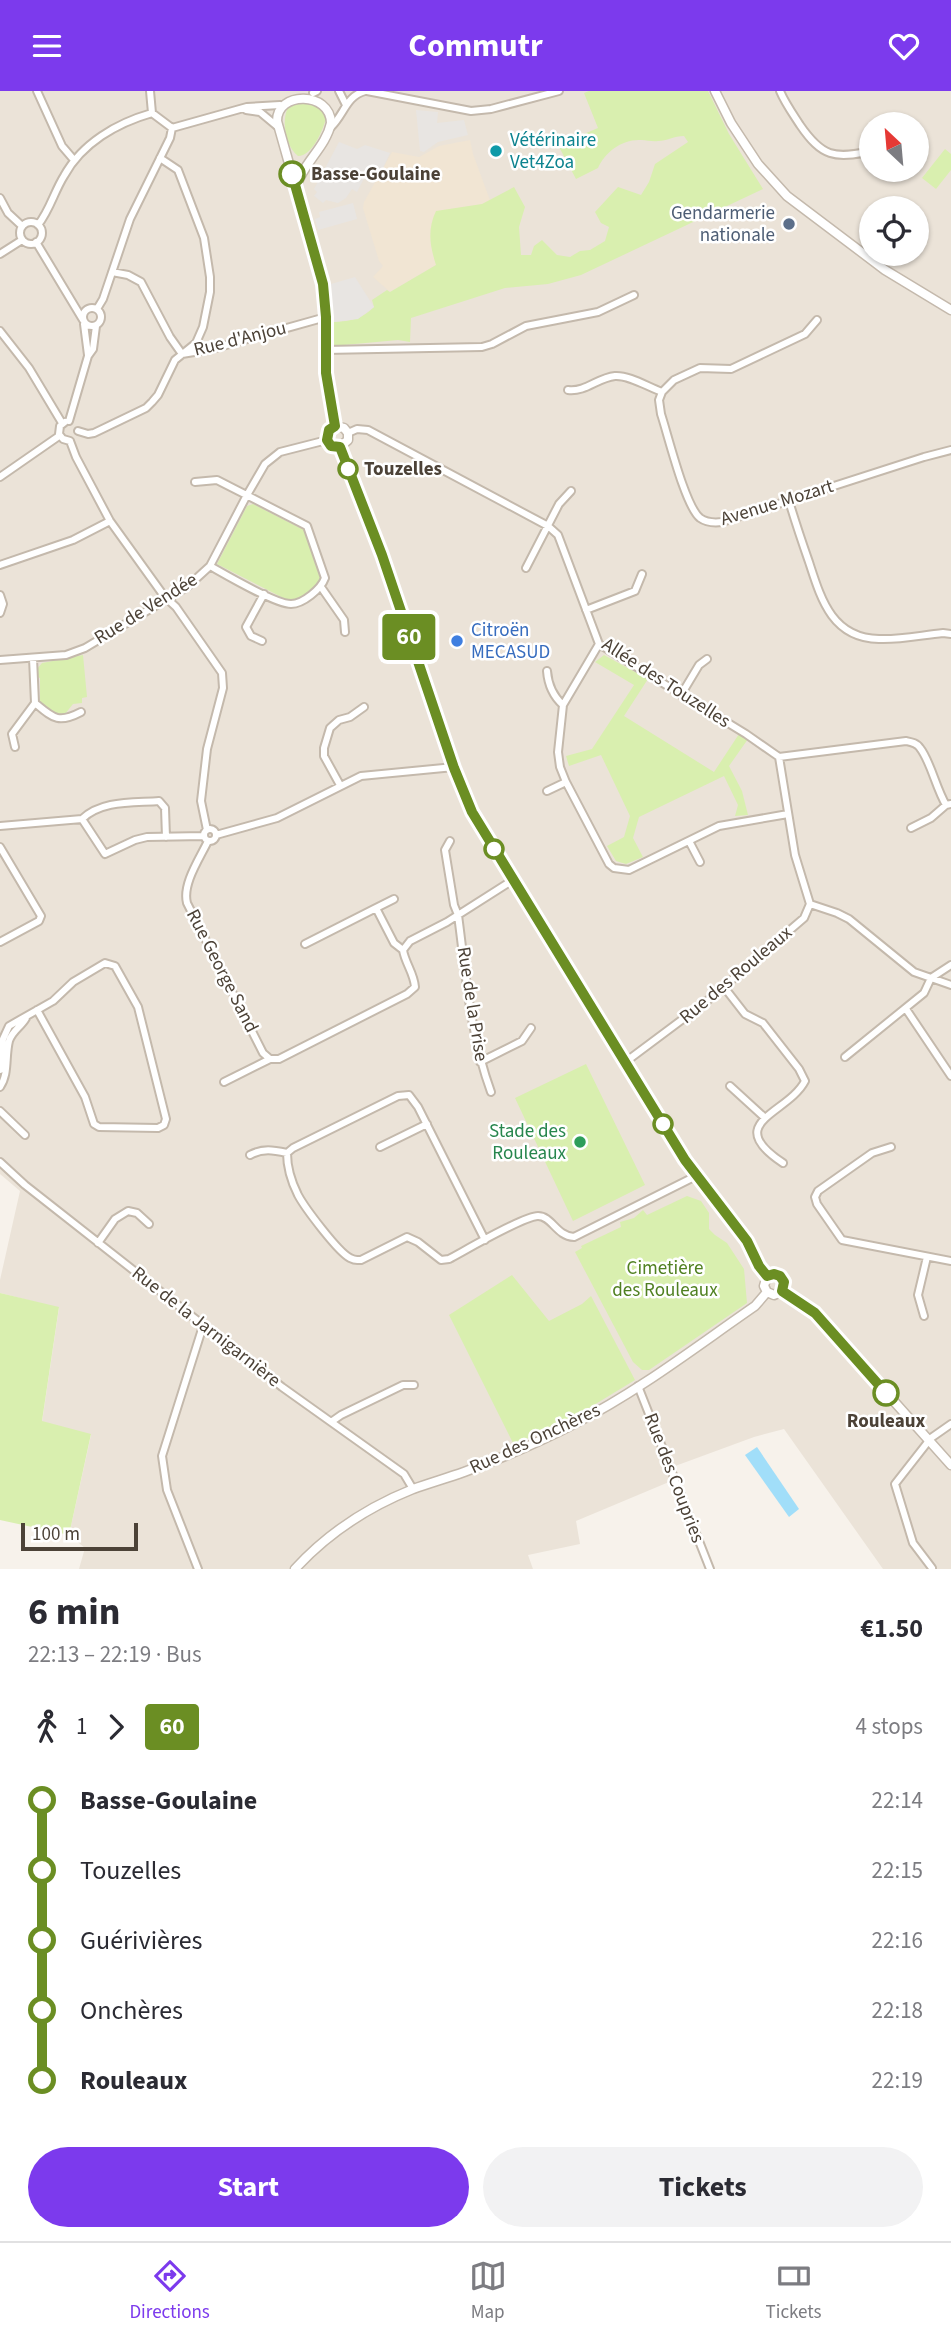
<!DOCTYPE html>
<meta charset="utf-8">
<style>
:root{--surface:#fff;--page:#f2f2f3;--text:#2b2b33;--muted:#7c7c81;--line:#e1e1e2;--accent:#7c3aed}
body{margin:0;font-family:"Source Sans 3",sans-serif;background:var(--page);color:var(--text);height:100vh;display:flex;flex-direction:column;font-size:26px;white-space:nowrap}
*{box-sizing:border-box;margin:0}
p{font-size:23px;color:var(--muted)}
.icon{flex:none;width:38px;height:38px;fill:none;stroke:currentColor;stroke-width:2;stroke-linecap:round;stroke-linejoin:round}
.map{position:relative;height:1478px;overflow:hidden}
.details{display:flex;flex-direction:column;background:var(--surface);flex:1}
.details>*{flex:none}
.badge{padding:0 14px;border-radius:5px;font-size:24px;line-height:46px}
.needle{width:46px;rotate:334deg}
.tools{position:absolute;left:859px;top:21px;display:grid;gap:14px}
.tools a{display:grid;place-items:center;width:70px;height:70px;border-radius:50%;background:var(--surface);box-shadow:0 2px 5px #0004;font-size:35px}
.scale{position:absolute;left:21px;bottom:18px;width:117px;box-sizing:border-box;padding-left:7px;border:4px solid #4c4237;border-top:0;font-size:19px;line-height:24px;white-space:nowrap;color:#4c4237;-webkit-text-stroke:5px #fff;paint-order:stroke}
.map>.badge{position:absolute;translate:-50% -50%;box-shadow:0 0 0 4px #fff}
.legs{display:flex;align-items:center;gap:10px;height:77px;padding:0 28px;font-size:23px}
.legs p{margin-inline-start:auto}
.summary{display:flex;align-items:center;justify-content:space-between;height:119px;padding:0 28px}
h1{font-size:38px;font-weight:700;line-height:52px}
.cta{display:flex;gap:14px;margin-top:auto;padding:14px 28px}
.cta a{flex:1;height:80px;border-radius:42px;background:var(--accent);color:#fff;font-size:28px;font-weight:700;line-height:80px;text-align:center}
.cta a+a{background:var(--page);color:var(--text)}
ul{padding:0 28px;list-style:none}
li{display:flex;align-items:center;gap:24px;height:70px;font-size:26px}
li i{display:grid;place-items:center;width:10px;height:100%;margin:0 9px;background:currentColor}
li i::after{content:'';width:18px;height:18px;margin:-9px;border:5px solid;border-radius:50%;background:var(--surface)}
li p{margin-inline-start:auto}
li:first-child i{background:linear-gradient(#0000 50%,currentColor 0)}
li:last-child i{background:linear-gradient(currentColor 50%,#0000 0)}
header{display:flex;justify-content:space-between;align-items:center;height:91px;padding:0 28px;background:var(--accent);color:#fff;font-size:32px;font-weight:700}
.dock{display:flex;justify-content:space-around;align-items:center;height:98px;border-top:2px solid var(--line);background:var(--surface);font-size:19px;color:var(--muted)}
.dock a{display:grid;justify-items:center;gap:4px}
.dock .selected{color:var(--accent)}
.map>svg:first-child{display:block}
</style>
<header><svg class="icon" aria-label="menu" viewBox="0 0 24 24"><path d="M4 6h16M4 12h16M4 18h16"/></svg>Commutr<svg class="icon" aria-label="heart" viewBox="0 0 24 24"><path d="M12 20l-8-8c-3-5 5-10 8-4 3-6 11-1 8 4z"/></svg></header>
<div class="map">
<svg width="951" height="1478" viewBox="0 0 951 1478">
<rect width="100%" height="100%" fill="#f7f2eb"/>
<!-- residential -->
<path fill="#ebe3d8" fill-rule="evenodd" d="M0 0H951V1478H883L784 1338 754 1346 667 1378 669 1391 576 1430 580 1453 528 1464 533 1478H79L85 1457 69 1444 91 1344 42 1331 59 1217 0 1202V1189L20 1100 0 1083ZM872 33H917V79H872ZM872 117H917V163H872Z"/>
<!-- education -->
<path fill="#f1e5d3" d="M470 49 473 63 491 112 436 174 390 201 373 186 383 175 379 170 363 117 364 111 392 61 419 66 439 55Z"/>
<!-- green -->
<path fill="#d9efaf" d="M589 0H708L729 43 763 98 581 184 548 193 505 197 411 227 410 251 398 249 333 255 334 231C351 230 362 228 374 216L372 209 387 199 390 201 436 174C430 155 427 139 436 120L482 113 514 96 525 116 519 136 521 164H531L534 155 542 149 557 164 570 166 580 160 590 159 605 150 609 136 601 132 595 121 618 96 641 104 649 91 655 73 688 51 684 45C674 45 667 50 658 50 653 51 647 49 641 49 622 48 605 61 598 77L576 88 558 54 598 37 584 2Z
M311 8 324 21 326 28C322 41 312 65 298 65 285 55 280 27 290 13Z
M945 58 951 63V79L936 98 922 87Z
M253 413 304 439 321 487 317 494 293 512 217 473 247 415Z
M83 564 87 606 82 607V612L73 613 65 623H56L40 611V587L37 586 36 579 42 572Z
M604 564 648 588 624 625 714 681 739 643 748 648 729 675 742 700 748 724 735 725 738 714 724 685 639 726 633 747 643 766 626 773 616 770 607 755 624 746 630 725 601 664 569 675 566 665 592 658 634 594 595 571Z
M586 973 645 1094 573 1130 515 1007Z
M687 1105 701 1110 709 1122V1138L715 1144 727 1152 744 1178 747 1212 649 1279H642L633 1271 575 1161 582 1157 581 1155 621 1136 620 1131 634 1127 643 1119 647 1124Z
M512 1184 549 1230 582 1213 591 1205 635 1289 584 1320 514 1354 449 1224Z
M0 1202 59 1216 42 1330 91 1343 69 1444 0 1429Z"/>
<!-- parking -->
<path fill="#e8e5e2" d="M416 19 438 21 437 32 464 29 468 44 438 51 424 61 420 60Z
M339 51 357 58 365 54 390 62 382 79 371 74 357 101 352 98 346 107 338 112 326 109 323 112 314 105 317 101 314 98Z
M353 112 357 128 318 139 315 128 320 126 319 121Z
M355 186 374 216 358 228 334 231 331 193Z"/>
<!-- water -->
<path fill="#a1def9" d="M757 1356 799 1418 789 1426 745 1364Z"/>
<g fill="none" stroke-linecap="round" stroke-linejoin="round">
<defs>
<path id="minor" d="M37 0 62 55 74 69
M150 0 152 22 172 37
M339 0 346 14
M367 0 471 20 491 18 559 0
M780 0C785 12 793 23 800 34 822 66 834 68 872 60
M313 2 317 0
M246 19 260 21 278 36
M331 36C344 24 346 5 365 0
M0 107 8 122 22 135
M20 142a11 11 0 1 1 22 0a11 11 0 1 1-22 0Z
M38 134C50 119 54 101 64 85 82 52 117 32 152 22
M36 151 83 229
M0 163 22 149
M112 181 128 184 141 191 170 246 182 263 212 258 326 226
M83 226a9 9 0 1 1 18 0a9 9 0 1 1-18 0Z
M97 218 103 208 130 128 170 47 172 37 247 16 280 14
M817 229 805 243 731 278 700 277 674 289 662 301 659 309 661 323C668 344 685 415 700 427 707 432 714 432 722 431L924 366 951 359
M84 233 88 264
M0 240 29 277 62 332
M325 259 482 256 492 253 526 235 598 221 634 204
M568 299C586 301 597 287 615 285 629 284 648 296 662 301
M69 330 88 265 93 258 96 235
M65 331 60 335 59 343 63 348 70 350
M78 340 88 343 94 342 146 317 152 311 158 304 175 269 196 252 203 236 210 201V186L204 147 178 79 160 67
M348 342 357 338 368 339 548 435 558 444 599 553 746 643 779 666 906 650C911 651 917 652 920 657 930 669 936 697 946 714L951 713
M70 350 76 366 110 430 164 505 176 516 222 582 223 597 207 658 201 710 207 739
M0 386 59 345
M195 391 217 389 307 435 325 487C321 498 303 513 291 513 275 513 226 484 210 475
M789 410C795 430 802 451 809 471 821 508 832 547 879 548 900 549 922 544 943 542L951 543
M0 474 73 449 110 430
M526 477 559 413 571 400
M321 496 344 529 345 541
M0 504 3 513 0 522
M586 519 635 500 642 483
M262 550 251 545 246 536 264 503
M599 553 563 614 558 661 560 676 566 691 609 773 614 777 629 779 719 735 788 723
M0 569 66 564 85 557 187 496 210 475 247 404 265 373 280 361 327 349
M547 580C548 593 553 605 563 614
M681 604 699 574 707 568
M35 612C53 627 58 633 81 621
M15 656 12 643 35 612 33 567
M779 666 795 764 810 813
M340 694 324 665V657L330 637 339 629 350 626 364 616
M547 700 566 691
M82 728C102 709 133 712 159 710L165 717 166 746
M0 735 82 728 105 763 135 749 147 746 204 745
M911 737 931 727 946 714
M204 744a6 6 0 1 1 12 0a6 6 0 1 1-12 0Z
M216 744 277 727 361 685 454 676
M208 750C200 767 182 793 187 812L263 962 270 968H279L407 903 415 896C414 882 405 872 403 859L410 850 447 831 513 789
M450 750 445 759 454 814 458 824C466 884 470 944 491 1001
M689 750 700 771
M0 756 41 825 39 830 0 851
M810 813 837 822 849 828 914 881 951 894
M376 817 394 808
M305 853 376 817 394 852 403 859
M724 896 745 923 763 932 799 978 805 990C788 1023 721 1031 783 1072
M906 918 951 985
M845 966 924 902 931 887 951 874
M480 971 522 950 531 937
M624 972 707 910 804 827 810 813
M0 979 3 948 9 935 53 910 73 891 105 872 115 875 138 916 166 1028 164 1034 158 1037 99 1036 94 1033 85 1006 37 919
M224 991 270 968
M730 995 764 1026
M0 996C9 983 5 966 9 950 12 940 21 936 26 927
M0 1020 25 1044
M380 1056 427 1033
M891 1056 872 1062 818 1100 815 1106 817 1113 842 1149 951 1170
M250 1064C263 1057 273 1059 287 1062
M0 1071 25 1094 282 1296 404 1383 413 1398
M485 1149 418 1016 409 1004 398 1005 293 1057 287 1062C287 1076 292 1092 298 1104 305 1117 338 1161 350 1167 356 1170 355 1169 361 1169L407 1146 418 1151 441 1169 449 1168C466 1159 524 1125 538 1125 552 1125 556 1145 574 1146L696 1085
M98 1152 115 1128 128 1120 137 1122 149 1133
M924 1225 918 1204 927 1166
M638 1295 710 1478
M331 1331 341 1324 403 1294H414
M932 1477 913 1452 895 1393 931 1347 951 1333
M198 1478 167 1399 162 1365 203 1235"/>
<path id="tertiary" d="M715 0 731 32 758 73 787 105 885 179 951 219
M296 96C303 72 326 56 331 32 330 0 277 0 277 30L323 193 326 226V282L335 335
M335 335 344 337 348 342V349L340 356
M335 335 329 339 327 349 334 356H340
M340 356 386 478 462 700 472 721 685 1069 747 1150 759 1175 767 1185
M767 1185 764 1195 767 1201 774 1204 782 1200
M767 1185 774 1183 780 1185 784 1191 782 1200
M782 1200 815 1222 951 1374
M295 1478C327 1443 368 1416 413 1398 430 1392 447 1387 464 1381 502 1367 540 1351 576 1332 639 1300 697 1255 755 1215L767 1201"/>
</defs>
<!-- minor casing -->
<use href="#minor" stroke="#c4b9ac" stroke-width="10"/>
<!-- tertiary casing -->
<use href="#tertiary" stroke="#c4b9ac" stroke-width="11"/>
<!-- minor -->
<use href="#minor" stroke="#fff" stroke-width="6"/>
<!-- tertiary -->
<use href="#tertiary" stroke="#fff" stroke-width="8"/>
</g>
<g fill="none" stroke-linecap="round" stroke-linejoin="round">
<defs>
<path id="line-1" d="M292 83 323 193 326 226V282L335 335 329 339 327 349 331 355 340 356 382 464 454 677 472 721 685 1069 747 1150 759 1175 767 1185 774 1183 780 1185 784 1191 782 1200 815 1222 886 1302"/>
</defs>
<!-- line-1 casing -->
<use href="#line-1" stroke="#fff" stroke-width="16"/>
<!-- line-1 -->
<use href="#line-1" stroke="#6b8e23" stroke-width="10"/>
</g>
<!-- markers -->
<circle fill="#0f9aa8" stroke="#fff" stroke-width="2.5" cx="496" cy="60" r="7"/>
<g fill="#fff" stroke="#6b8e23" stroke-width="3.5">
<circle cx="292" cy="83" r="12"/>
<circle cx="348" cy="378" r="9"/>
<circle cx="494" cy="758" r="9"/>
<circle cx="663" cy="1033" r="9"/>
<circle cx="886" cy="1302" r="12"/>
</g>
<circle fill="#5c6f8a" stroke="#fff" stroke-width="2.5" cx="789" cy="133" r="7"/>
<circle fill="#3f7fe0" stroke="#fff" stroke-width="2.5" cx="457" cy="550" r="7"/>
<circle fill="#2e9e5b" stroke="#fff" stroke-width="2.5" cx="580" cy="1051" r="7"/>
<g text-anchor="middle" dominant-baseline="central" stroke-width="5" stroke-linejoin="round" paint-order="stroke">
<!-- culture labels -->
<g font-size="19" fill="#0d838f" stroke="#fff" text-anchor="start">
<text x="510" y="49">Vétérinaire<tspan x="510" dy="22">Vet4Zoa</tspan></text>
</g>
<!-- stop labels -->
<g font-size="19" font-weight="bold" fill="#4c4237" stroke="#fff" text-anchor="start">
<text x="311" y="83">Basse-Goulaine</text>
<text x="364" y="378">Touzelles</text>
<text x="886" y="1330" text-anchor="middle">Rouleaux</text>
</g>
<!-- service labels -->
<g font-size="19" fill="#4e5e75" stroke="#fff" text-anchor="end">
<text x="775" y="122">Gendarmerie<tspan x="775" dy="22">nationale</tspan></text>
</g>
<!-- street labels -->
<g font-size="19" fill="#4c4237" stroke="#fff">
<text transform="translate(240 248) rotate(-14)">Rue d'Anjou</text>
<text transform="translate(777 412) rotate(-17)">Avenue Mozart</text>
<text transform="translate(146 518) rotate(-32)">Rue de Vendée</text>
<text transform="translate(666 592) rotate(33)">Allée des Touzelles</text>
<text transform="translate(222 880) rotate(63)">Rue George Sand</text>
<text transform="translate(736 884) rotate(-40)">Rue des Rouleaux</text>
<text transform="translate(472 913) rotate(81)">Rue de la Prise</text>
<text transform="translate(206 1236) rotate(38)">Rue de la Jarnigarnière</text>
<text transform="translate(535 1348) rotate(-25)">Rue des Onchères</text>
<text transform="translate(674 1387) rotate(69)">Rue des Coupries</text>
</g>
<!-- shop labels -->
<g font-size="19" fill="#366cbe" stroke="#fff" text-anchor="start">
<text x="471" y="539">Citroën<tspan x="471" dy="22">MECASUD</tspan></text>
</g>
<!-- leisure labels -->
<g font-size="19" fill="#27864d" stroke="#fff" text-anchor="end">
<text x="566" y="1040">Stade des<tspan x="566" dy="22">Rouleaux</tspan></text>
</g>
<!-- park labels -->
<g font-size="19" fill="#508021" stroke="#fff">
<text x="665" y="1177">Cimetière<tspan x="665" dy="22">des Rouleaux</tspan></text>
</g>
</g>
</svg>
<div class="tools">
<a><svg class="needle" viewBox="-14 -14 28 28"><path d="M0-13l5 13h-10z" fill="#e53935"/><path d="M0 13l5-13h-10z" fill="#7c7c81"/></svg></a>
<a><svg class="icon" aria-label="locate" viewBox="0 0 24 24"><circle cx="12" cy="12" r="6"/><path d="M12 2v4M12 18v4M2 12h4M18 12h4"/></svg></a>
</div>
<div class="scale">100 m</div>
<b class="badge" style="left:409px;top:546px;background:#6b8e23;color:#fff">60</b>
</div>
<section class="details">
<div class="summary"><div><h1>6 min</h1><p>22:13 – 22:19 · Bus</p></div><b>€1.50</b></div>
<div class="legs"><svg class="icon" aria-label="walk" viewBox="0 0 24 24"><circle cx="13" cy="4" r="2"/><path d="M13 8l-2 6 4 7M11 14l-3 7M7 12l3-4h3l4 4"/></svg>1<svg class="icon" aria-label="forward" viewBox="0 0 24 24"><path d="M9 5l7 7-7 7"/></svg><b class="badge" style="background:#6b8e23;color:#fff">60</b><p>4 stops</p></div>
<ul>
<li><i style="color:#6b8e23"></i><b>Basse-Goulaine</b><p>22:14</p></li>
<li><i style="color:#6b8e23"></i><span>Touzelles</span><p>22:15</p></li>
<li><i style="color:#6b8e23"></i><span>Guérivières</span><p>22:16</p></li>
<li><i style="color:#6b8e23"></i><span>Onchères</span><p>22:18</p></li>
<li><i style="color:#6b8e23"></i><b>Rouleaux</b><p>22:19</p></li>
</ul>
<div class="cta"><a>Start</a><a>Tickets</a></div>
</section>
<nav class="dock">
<a class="selected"><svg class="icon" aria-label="directions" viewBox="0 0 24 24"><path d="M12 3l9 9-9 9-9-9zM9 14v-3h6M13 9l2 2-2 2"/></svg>Directions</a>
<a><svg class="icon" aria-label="map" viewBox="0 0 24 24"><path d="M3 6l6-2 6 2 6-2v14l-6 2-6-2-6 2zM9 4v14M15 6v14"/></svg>Map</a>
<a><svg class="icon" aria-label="tickets" viewBox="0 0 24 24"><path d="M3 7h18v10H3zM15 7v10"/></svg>Tickets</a>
</nav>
